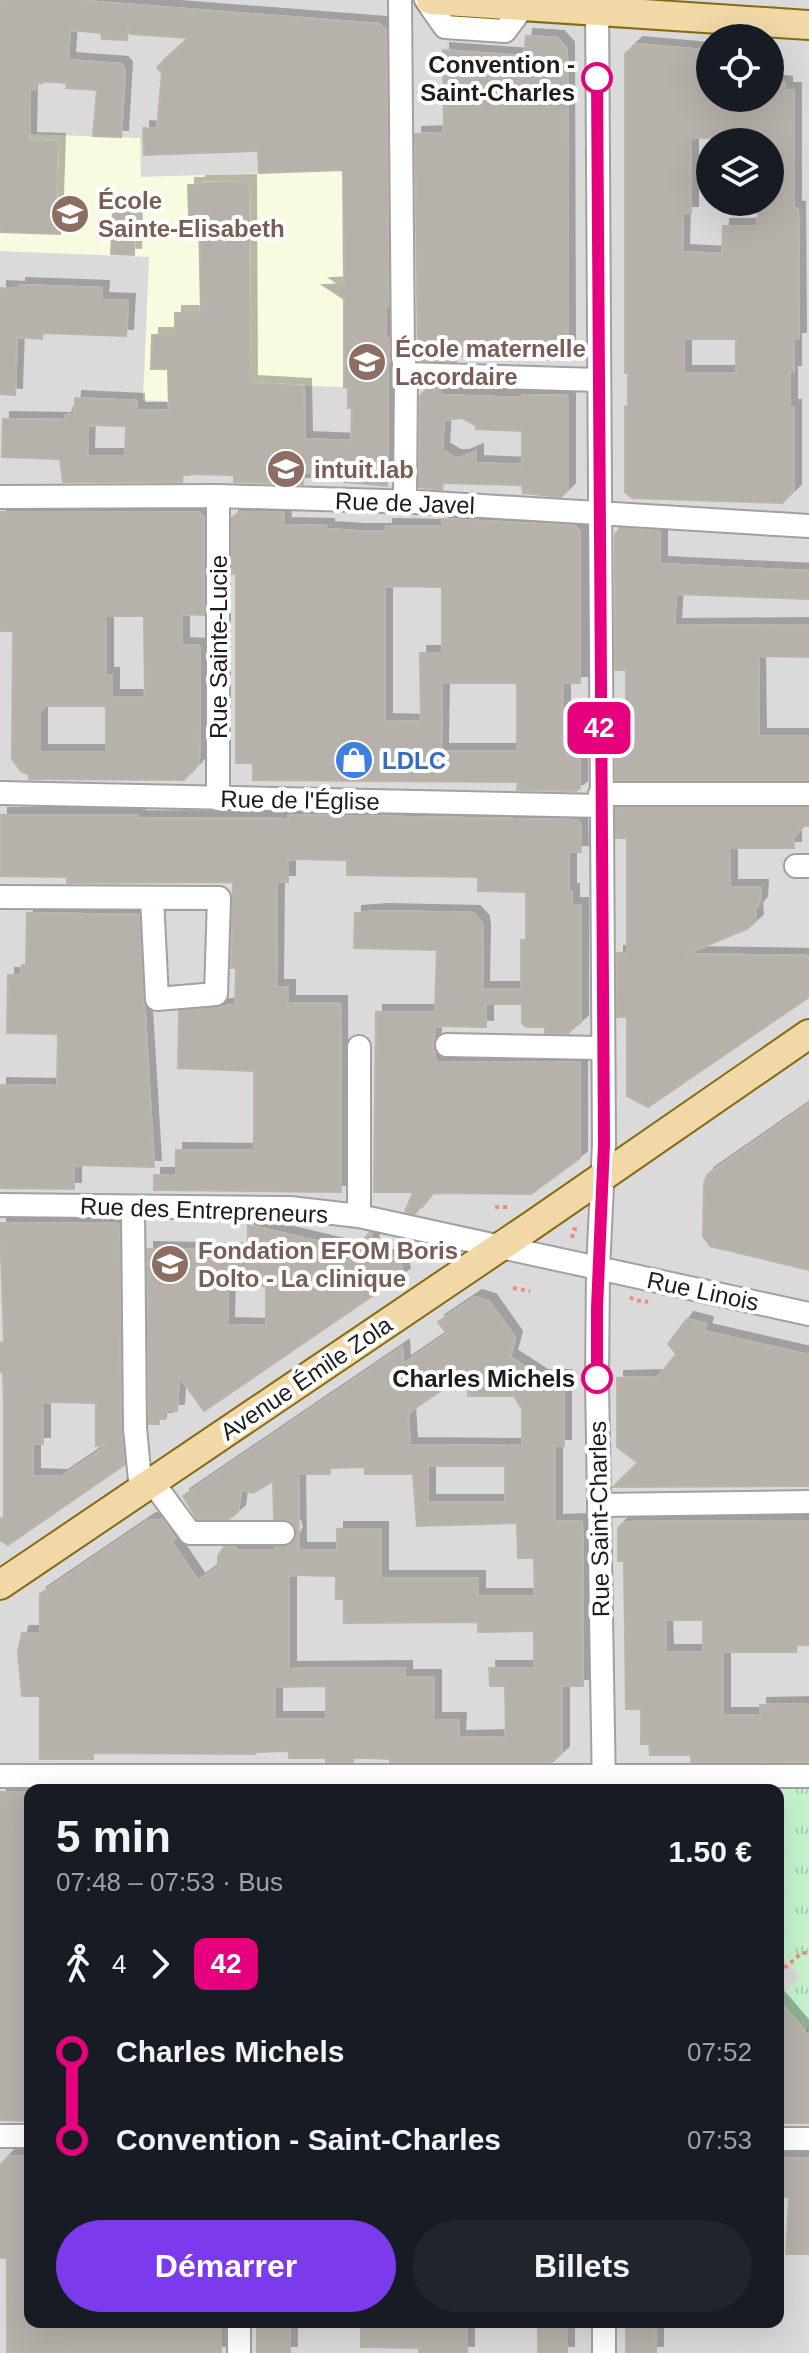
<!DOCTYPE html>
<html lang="fr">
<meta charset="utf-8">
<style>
:root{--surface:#171b24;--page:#20242c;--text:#f1f3f6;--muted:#9ea1a6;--accent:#7c3aed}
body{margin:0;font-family:Helvetica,sans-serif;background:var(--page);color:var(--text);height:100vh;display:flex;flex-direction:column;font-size:30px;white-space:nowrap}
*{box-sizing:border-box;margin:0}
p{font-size:26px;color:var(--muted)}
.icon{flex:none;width:44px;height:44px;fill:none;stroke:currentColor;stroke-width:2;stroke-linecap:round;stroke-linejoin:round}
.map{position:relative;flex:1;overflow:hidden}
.drawer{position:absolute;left:24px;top:1784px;width:760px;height:544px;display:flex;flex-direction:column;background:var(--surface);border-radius:16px;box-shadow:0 8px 32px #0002}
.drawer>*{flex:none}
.badge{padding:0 16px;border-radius:12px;font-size:28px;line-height:52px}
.controls{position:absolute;left:696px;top:24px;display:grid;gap:16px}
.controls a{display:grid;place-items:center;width:88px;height:88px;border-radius:50%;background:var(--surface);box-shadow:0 8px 32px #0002;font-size:40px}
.map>.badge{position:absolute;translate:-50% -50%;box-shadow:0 0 0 4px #fff}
.legs{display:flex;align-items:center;gap:12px;height:88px;padding:0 32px;font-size:26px}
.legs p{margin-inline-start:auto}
.head{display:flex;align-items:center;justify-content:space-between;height:136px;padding:0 32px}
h1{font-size:44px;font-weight:700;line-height:60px}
.button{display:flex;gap:16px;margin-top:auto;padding:16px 32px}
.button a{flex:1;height:92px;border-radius:48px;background:var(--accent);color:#fff;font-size:32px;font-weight:700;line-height:92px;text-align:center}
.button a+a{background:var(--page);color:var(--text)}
ul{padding:0 32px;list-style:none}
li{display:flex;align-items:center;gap:28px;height:88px;font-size:30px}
li i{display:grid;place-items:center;width:12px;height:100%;margin:0 10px;background:currentColor}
li i::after{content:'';width:20px;height:20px;margin:-10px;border:6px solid;border-radius:50%;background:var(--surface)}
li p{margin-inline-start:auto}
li:first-child i{background:linear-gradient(#0000 50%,currentColor 0)}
li:last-child i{background:linear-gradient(currentColor 50%,#0000 0)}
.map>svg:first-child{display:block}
</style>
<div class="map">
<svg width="809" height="2353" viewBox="0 0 809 2353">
<defs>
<pattern id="park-tufts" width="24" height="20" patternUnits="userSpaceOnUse" patternTransform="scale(2)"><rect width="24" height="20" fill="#c6f3ce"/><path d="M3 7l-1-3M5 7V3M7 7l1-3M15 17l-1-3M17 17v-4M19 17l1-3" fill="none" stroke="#aad0b0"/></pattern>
<filter id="shadow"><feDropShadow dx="7" dy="-7" stdDeviation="0" flood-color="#0004"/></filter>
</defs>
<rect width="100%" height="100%" fill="#edebe4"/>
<!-- residential -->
<path fill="#dbdada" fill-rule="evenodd" d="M0 0H809V2353H0ZM710 38H770V98H710ZM710 142H770V202H710ZM30 1790H778V2322H30Z"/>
<!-- education -->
<path fill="#f8fbdf" d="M0 133 140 138 141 177 386 169V389L265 384 264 406 143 400 149 257 0 251Z"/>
<!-- park -->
<path fill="url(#park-tufts)" d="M744 1787H809V2036L778 2000V1997L800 1977 778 1951V1790H744Z"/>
<!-- building -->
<path fill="#b6b1aa" stroke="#bdb4a8" stroke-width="2" fill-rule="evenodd" filter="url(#shadow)" d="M0 0H72L379 24 386 31 389 306H386V338H389L390 362H388L387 486 345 482V473L304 472 303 484 234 482V475L183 474 182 482H63L60 459 2 457 3 419 65 420 66 415 74 414 75 398 137 401V410H169L168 369H151L152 335H175V313H201L199 215H189L188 185H198L199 183 249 182 250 383 304 386 305 439 351 441 352 408H348V388L344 387V299L323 285 344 284 343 170 259 173 258 151 144 155 143 128 157 129 162 73 157 67 189 38 131 34 128 29 127 40 102 39 101 33 70 30 68 60 121 64 125 69 121 137 93 136 97 90 66 88 67 83 36 81 35 90 30 89 29 140 58 141 56 203 61 204 60 234 0 232ZM88 425 126 426 125 456H87Z
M526 36 557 38 567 49 568 346 555 360 456 356V362L418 360 415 134 444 133 443 50 524 56Z
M636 44 702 50 703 71 710 72V98H770V82L785 84V90H794V208L798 209 799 339H794V372H790V407H794V491L782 503 632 498 625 492V407L628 406V373H625V54ZM691 138H759V142H770V202H759L757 226H723L722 254 682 252 683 213H691ZM684 339H736V373H684Z
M113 210H135L134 255 111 254Z
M19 285 102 288 101 300 128 301 126 336 43 333 42 339 17 337 15 395 0 394V288L19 289Z
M427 389H440L442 395 522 398V395L568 396V490L561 497 523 493 522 485 443 483 442 490 419 487 420 396ZM462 418 476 426V429L522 431V465L476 463V451L463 457H454L442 450 444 420Z
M0 512H198L204 518V615L182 614V645L200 646 199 763 184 780 29 779V775L21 771 12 759 13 631H0ZM106 616H144L145 697H112V675H106ZM44 706H106V752H40V710L43 709Z
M283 512 284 525 327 526V529L357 531H386V526L442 527V519L575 526 580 532V683H563V746H580V788L576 791 517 790 518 782 253 780V763H236V574H232V518L238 513ZM385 586 442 587V653H420L421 722 385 721ZM442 683H517V751H441Z
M620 528 660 531V564L809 571V599L676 594 674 626 809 625V657L758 656 759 736H809V780H616V737H626V670H615V534Z
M616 808H809V826H804L794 836V848H730V887H761L760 903 755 909 756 921 747 929 686 954 809 956V997L648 1107 627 1096V1017H617V953H627V838H616Z
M1 815H138V818L288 819V815L577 820 580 823 581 852H569V891H572V905H581V1022L568 1033H545V1027H526L522 1023V1004H486V1027L435 1026 433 1046 436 1062H580V1158L531 1194 432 1193 415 1214 405 1212 413 1192H374L376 1012H435L437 950 354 948 355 913 381 911 473 913 482 923 483 933 482 989H521V940H526V892L478 891V877L347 875V860L288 859V882H277L276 987H288V1003H340L341 1192 154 1190V1175H176V1150L254 1151V1071L178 1068 179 1011 235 1005 236 968H231L233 882 67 883V877L1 876Z
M27 913 139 915 154 1167 74 1165V1189L0 1188V1085L57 1086 58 1034 7 1033 8 975H21L22 965H26Z
M809 1104V1270L710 1246 703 1236 704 1184 707 1175Z
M0 1223 119 1224 121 1428 124 1465 8 1545 0 1540V1518H4V1401L3 1372H0V1342L4 1343ZM43 1402 96 1403V1446H107L61 1477 33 1476V1444H43Z
M248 1225 355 1250 369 1233H372L371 1254 400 1260 403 1275 204 1411 179 1376 177 1411H165V1419H159V1424H149L147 1249 248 1251ZM228 1285 266 1286V1326L227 1325Z
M475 1297 489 1301 515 1338 510 1357 541 1377H564V1446H555V1522L582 1521 583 1678V1686H562V1753L552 1762H390V1759L369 1758H353V1762H326V1758H289V1751L255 1752V1754L93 1753V1759H40V1696H22L18 1652 22 1633H40V1594L149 1520 158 1521 162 1519 175 1538 171 1541 198 1581 218 1567V1556L224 1547H235L236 1550H275V1547L291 1545 297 1534 295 1527 289 1521 274 1519 273 1481 253 1493 241 1490 238 1512 229 1519H197L183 1496 402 1347 403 1364 447 1334 438 1322ZM470 1371 468 1396H514L522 1409V1446L410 1445 408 1413ZM428 1466H505V1502H428ZM365 1467V1474H413L417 1526 517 1523 518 1558H534L535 1596H478V1578H381V1529H337V1550H299L298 1474H330V1468ZM289 1575 336 1576V1599H344V1623L478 1622V1632L534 1631V1668H489L490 1686H505L506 1737 458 1738 459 1720H434V1677H405V1668L289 1669ZM326 1686V1719H275V1687Z
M687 1319 706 1324 704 1331 809 1355V1486L613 1487 638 1463 617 1447V1378L658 1377 676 1354 668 1344Z
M809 1521V1645H797L796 1652H723V1715H760V1705L809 1704V1762H691V1755H650L649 1744H641V1709H626L624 1561H618V1528L624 1522ZM665 1620H703V1652H666Z
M0 1792 30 1793V1843H26V1877H30V2121L0 2120Z
M778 2000 809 2036V2123H778Z
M9 2156H30V2322H221V2353H7V2258H0V2165Z
M778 2158H809V2254H786L789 2197H778Z
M257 2322H290V2353H257Z
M361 2322H467V2353H419V2348L361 2347Z
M538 2322H567V2353H538Z
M626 2322H656V2353H626Z"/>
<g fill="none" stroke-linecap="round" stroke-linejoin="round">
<defs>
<path id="minor" d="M400 0 403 357 406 374 405 502
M426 0 445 27 505 31 523 7
M597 0 604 1144 598 1269 597 1383 604 1790
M406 374 598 380
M0 497 218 496 417 502 809 526
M0 793 600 806
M600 794H809
M218 799V496
M796 866H809
M0 897 219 898 216 994 157 999 152 898
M447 1045 601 1048
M359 1047V1216
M0 1205 290 1208 359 1216 809 1314
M133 1208 135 1428 141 1491
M153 1483 190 1533H283
M599 1505 809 1502
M0 1776H809
M0 2136H30
M778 2139H809
M604 2322V2353
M239 2353V2322"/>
<path id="major" d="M431 0 809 25
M0 1585 534 1224 809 1034"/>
</defs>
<!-- minor casing -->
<use href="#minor" stroke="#a1a1a1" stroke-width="26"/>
<!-- major casing -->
<use href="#major" stroke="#856b11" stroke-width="32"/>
<!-- path -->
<path stroke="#e99079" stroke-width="4" stroke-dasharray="4 4" stroke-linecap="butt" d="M495 1207H511
M572 1238 574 1229 580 1230
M513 1288 530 1291
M630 1297 634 1300 648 1302
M778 1973 802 1953H809"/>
<!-- minor -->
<use href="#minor" stroke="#fff" stroke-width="22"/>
<!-- major -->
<use href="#major" stroke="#f1d8a6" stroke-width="28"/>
</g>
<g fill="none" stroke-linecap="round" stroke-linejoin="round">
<defs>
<path id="line-1" d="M597 1378V1308L604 1144 597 78"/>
</defs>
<!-- line-1 casing -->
<use href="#line-1" stroke="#fff" stroke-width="18"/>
<!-- line-1 -->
<use href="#line-1" stroke="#e6007e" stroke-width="12"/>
</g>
<!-- icons -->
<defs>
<symbol id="school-disc" viewBox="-11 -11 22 22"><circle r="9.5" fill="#8d6e63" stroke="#fff"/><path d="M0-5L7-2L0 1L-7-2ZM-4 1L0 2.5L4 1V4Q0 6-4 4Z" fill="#fff"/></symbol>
<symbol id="university-disc" viewBox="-11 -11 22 22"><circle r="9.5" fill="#8d6e63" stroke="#fff"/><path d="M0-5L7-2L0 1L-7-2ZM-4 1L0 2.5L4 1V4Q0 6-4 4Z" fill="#fff"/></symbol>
<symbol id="shop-disc" viewBox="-11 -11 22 22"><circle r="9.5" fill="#3f7fe0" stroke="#fff"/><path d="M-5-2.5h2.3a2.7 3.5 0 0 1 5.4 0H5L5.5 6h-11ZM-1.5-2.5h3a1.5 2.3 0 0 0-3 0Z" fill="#fff"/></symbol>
</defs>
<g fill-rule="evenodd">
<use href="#school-disc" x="48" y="192" width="44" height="44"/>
<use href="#school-disc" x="345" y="340" width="44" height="44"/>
<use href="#university-disc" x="264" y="447" width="44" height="44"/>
<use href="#shop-disc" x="332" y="738" width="44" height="44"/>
<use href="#university-disc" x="148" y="1242" width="44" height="44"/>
</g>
<!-- markers -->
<g fill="#fff" stroke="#e6007e" stroke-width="4">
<circle cx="597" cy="78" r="14"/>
<circle cx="597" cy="1378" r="14"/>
</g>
<g text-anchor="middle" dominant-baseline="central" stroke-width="8" stroke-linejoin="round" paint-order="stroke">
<!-- stop labels -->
<g font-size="24" font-weight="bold" fill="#1d1d1d" stroke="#fff" text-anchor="end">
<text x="575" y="64">Convention -<tspan x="575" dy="28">Saint-Charles</tspan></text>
<text x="575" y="1378">Charles Michels</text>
</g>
<!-- education labels -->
<g font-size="24" font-weight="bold" fill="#785e54" stroke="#fff" text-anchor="start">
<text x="98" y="200">École<tspan x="98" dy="28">Sainte-Elisabeth</tspan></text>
<text x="395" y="348">École maternelle<tspan x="395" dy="28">Lacordaire</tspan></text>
<text x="314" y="469">intuit.lab</text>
<text x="198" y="1250">Fondation EFOM Boris<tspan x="198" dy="28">Dolto - La clinique</tspan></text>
</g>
<!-- street labels -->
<g font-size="24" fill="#1d1d1d" stroke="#fff">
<text transform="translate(405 503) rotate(2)">Rue de Javel</text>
<text transform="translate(218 647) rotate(-90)">Rue Sainte-Lucie</text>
<text transform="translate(300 800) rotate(1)">Rue de l'Église</text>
<text transform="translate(204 1210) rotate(2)">Rue des Entrepreneurs</text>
<text transform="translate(703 1291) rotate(12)">Rue Linois</text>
<text transform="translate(306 1378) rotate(-34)">Avenue Émile Zola</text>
<text transform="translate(599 1519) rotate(-91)">Rue Saint-Charles</text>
</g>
<!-- shop labels -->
<g font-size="24" font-weight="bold" fill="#366cbe" stroke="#fff" text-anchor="start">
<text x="382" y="760">LDLC</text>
</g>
</g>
</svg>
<div class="controls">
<a><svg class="icon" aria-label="locate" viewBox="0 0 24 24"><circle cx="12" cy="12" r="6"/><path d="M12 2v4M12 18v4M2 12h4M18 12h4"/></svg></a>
<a><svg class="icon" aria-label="layers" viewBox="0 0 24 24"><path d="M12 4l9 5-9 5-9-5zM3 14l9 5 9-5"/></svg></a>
</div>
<b class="badge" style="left:599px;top:728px;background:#e6007e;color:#fff">42</b>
<section class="drawer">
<div class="head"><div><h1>5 min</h1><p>07:48 – 07:53 · Bus</p></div><b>1.50 €</b></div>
<div class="legs"><svg class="icon" aria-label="walk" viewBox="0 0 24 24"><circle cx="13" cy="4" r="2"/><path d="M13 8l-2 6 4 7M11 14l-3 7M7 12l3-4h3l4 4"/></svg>4<svg class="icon" aria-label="forward" viewBox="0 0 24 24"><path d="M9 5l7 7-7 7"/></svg><b class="badge" style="background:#e6007e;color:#fff">42</b></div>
<ul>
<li><i style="color:#e6007e"></i><b>Charles Michels</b><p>07:52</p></li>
<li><i style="color:#e6007e"></i><b>Convention - Saint-Charles</b><p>07:53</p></li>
</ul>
<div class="button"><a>Démarrer</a><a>Billets</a></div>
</section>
</div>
